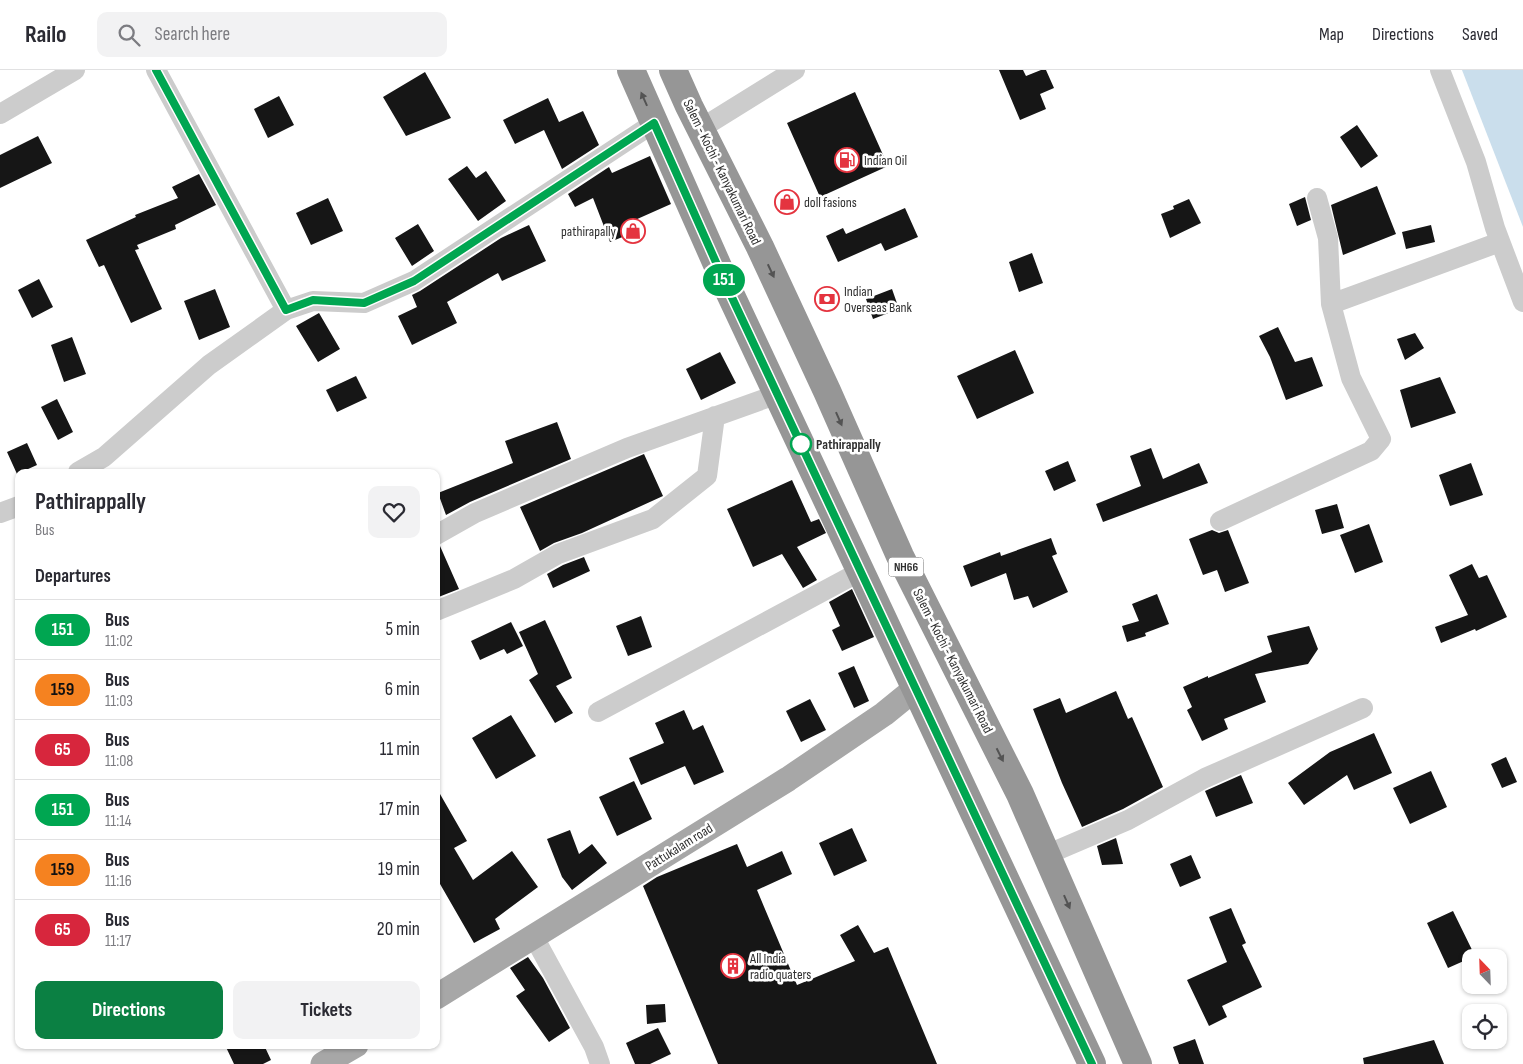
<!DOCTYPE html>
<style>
:root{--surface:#fff;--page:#f2f2f3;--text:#2b2b33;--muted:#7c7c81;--line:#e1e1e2;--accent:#0b8043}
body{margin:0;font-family:"Sofia Sans Condensed",sans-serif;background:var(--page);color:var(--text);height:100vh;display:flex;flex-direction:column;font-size:19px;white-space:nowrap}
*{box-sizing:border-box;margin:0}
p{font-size:16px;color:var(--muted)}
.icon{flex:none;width:28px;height:28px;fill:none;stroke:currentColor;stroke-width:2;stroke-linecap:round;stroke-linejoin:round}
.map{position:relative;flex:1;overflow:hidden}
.sheet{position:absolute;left:15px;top:399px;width:425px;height:580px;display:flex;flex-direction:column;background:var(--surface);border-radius:10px;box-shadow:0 1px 4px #0004}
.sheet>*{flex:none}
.badge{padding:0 10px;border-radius:16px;font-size:18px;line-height:32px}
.needle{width:32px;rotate:337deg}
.controls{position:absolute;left:1462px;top:879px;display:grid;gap:10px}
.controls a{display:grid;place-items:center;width:45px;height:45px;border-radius:10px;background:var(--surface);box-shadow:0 1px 4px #0004;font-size:25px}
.map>.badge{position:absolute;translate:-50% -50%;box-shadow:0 0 0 2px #fff}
h2{padding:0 20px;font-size:19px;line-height:45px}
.round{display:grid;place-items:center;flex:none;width:52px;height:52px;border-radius:10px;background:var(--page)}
.overview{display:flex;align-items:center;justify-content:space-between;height:85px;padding:0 20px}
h1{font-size:24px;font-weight:700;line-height:38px}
.button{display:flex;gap:10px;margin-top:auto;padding:10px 20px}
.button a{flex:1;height:58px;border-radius:10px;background:var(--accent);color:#fff;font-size:20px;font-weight:700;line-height:58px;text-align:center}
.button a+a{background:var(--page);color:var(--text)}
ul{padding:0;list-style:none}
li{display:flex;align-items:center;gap:15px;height:60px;padding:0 20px;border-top:1px solid var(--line)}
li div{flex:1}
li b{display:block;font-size:19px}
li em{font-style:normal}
li .badge{min-width:55px;font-weight:700;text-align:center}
header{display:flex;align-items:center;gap:30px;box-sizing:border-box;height:70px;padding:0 25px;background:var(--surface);border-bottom:1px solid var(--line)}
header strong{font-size:24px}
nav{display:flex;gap:28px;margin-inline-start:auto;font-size:18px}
.search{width:350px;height:45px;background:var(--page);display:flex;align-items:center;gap:12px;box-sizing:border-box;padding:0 18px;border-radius:10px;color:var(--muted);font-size:19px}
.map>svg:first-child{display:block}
</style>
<header>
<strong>Railo</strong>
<div class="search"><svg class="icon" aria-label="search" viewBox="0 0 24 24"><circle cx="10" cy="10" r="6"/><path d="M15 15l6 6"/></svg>Search here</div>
<nav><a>Map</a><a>Directions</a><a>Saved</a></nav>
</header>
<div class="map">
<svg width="1523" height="994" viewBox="0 0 1523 994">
<rect width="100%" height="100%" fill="#fff"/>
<!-- water -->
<path fill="#cadeec" d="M1462 0H1523V157Z"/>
<!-- building -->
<path fill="#161616" d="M999 0H1023L1026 6 1041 0H1046L1054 18 1040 24 1046 39 1020 50Z
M425 2 451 48 406 66 383 27Z
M855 22 888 96 820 127 787 53Z
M279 26 294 55 268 68 254 39Z
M548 28 559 52 583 41 599 75 562 99 544 60 515 74 503 50Z
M1357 55 1378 86 1361 98 1340 67Z
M38 66 52 93 0 118V85Z
M650 86 671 134 626 154 630 164 610 172 593 128 575 137 568 124 609 97 612 103Z
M467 96 476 108 486 101 506 131 478 151 448 109Z
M199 104 216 135 175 155 176 159 137 175 139 179 135 180 162 239 131 253 104 195 99 197 86 170 136 147 135 145 178 128 172 117Z
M1377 116 1396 164 1343 185 1331 135Z
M1305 127 1311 150 1297 156 1289 134Z
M328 128 343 161 311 175 296 143Z
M1189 129 1201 153 1170 168 1161 144 1174 139 1173 136Z
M905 138 918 167 885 181 881 173 838 192 826 166 843 158 846 164Z
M418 154 434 181 412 196 395 168Z
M529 155 546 191 502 211 498 203 447 232 457 253 412 275 398 246 417 237 412 225 420 221 501 168Z
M1431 155 1435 172 1406 179 1402 162Z
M1032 183 1043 213 1019 222 1009 192Z
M39 209 53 237 32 248 18 220Z
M215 219 230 257 199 270 184 231Z
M892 219 899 239 873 249 866 229Z
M319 243 340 279 318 292 296 256Z
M1278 257 1295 292 1312 287 1323 316 1286 330 1270 287 1259 266Z
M1415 263 1424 278 1405 290 1397 269Z
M72 267 86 304 64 312 51 275Z
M1015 280 1034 323 977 349 957 306Z
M720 282 736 313 701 330 686 299Z
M356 306 367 328 337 342 326 320Z
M1440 307 1456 343 1411 358 1400 320Z
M57 329 73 362 58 370 41 337Z
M557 352 571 389 470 432 446 445 438 423 513 393 505 371Z
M27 373 37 395 17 404 7 382Z
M1151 378 1163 409 1199 393 1208 413 1103 452 1096 434 1141 416 1130 386Z
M644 384 663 426 582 463 554 473 540 481 520 437Z
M1068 391 1076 411 1054 421 1045 401Z
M1471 393 1483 425 1450 436 1439 405Z
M792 410 811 452 819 449 826 463 797 477 817 510 803 518 782 484 753 497 727 439Z
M1337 434 1344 458 1322 464 1315 440Z
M1369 454 1383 492 1355 503 1340 465Z
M1212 460 1219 463 1228 460 1249 513 1225 522 1217 500 1203 505 1189 469Z
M1051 468 1057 484 1052 486 1068 522 1033 538 1028 526 1014 530 1006 503 971 517 963 496 1000 482 1001 486Z
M440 476 459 519 436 528V477Z
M584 487 590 501 553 518 547 504 563 495Z
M1472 494 1479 508 1487 505 1507 547 1476 561 1475 559 1441 573 1435 557 1468 545 1449 505Z
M852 519 874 567 842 581 832 560 840 556 829 532Z
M1157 524 1169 554 1145 563 1146 566 1127 572 1122 556 1139 551 1132 534Z
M641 546 652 577 628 586 616 556Z
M545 550 572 608 556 616 573 643 555 653 529 610 538 604 519 562Z
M511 552 523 576 507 584 504 579 480 590 471 571Z
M1309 556 1318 579 1308 594 1255 604 1266 632 1224 649 1228 659 1202 671 1187 640 1192 637 1183 617 1208 606V608L1272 582 1267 566Z
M854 596 869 631 854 638 838 603Z
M1116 621 1128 649 1132 647 1163 717 1123 739 1082 757 1062 713 1033 639 1060 628 1066 643Z
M810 629 826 660 801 672 786 641Z
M684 640 693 660 703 655 724 702 694 715 685 696 641 715 629 688 664 673 655 653Z
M511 645 536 686 496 709 472 668Z
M1374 663 1392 703 1354 720 1347 705 1304 735 1288 713 1330 682Z
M1506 687 1517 712 1502 718 1491 694Z
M1431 701 1447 737 1410 754 1393 718Z
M1241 705 1253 733 1216 747 1205 721Z
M634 711 652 749 617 766 599 727Z
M436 717 467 771 454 778 473 810 512 781 538 817 495 849 500 859 474 873 436 807Z
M852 758 867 791 834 806 819 773Z
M570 760 579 784 592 774 607 793 572 820 562 807 547 769Z
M1116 768 1123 794 1102 795 1097 776Z
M737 774 747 797 782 781 792 804 757 820 797 915 855 891 840 865 858 855 874 883 888 877 937 994H718L643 816 657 807Z
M1191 785 1201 808 1180 817 1170 794Z
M1231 838 1246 873 1242 875 1262 917 1222 936 1227 947 1209 956 1187 910 1227 892 1209 847Z
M1453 841 1475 886 1448 898 1427 853Z
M528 887 543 908 570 958 549 972 516 926 525 920 510 898Z
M665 934 666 952 647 954 646 935Z
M658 958 671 984 650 994H635L626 973Z
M1195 969 1204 994H1179L1173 977Z
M1434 970 1444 994H1364L1363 988Z
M225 975H264L271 990 263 994H234Z"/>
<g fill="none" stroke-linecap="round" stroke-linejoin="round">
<!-- minor -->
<path stroke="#ccc" stroke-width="20" d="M156 0 286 240
M1440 0 1476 92 1495 158 1523 232
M0 44 75 0
M700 59 795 0
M1317 128 1328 168 1331 234
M78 402 104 387 209 295 286 240 313 231 364 233 414 211 654 53
M0 443 19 436
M1220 451 1371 381 1381 369 1351 308 1331 234 1500 172
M436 465 475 443 627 378 778 324
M436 541 514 509 558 484 653 449 707 406 715 346
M598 642 861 501
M1046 785 1128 750 1205 708 1363 638
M534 867 594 977 600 994"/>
<!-- major -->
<path stroke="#a7a7a7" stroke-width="25" d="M436 927 788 709 884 644 916 618
M323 994 356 975"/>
<!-- highway -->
<path stroke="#969696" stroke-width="28" d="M631 0 727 217 1092 994
M673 0 689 36 760 177 827 321 900 486 1020 724 1138 994"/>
</g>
<!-- one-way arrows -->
<defs><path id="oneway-solid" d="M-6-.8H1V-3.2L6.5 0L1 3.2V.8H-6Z" transform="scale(1.25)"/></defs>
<g fill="#535353">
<use href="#oneway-solid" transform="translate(644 29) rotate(-114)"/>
<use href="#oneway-solid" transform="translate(771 201) rotate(65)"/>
<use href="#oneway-solid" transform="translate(839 349) rotate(66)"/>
<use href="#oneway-solid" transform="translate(1000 685) rotate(63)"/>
<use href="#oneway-solid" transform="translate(1067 832) rotate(66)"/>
</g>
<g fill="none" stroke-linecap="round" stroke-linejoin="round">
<defs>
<path id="line" d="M156 0 286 240 313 230 364 233 414 211 654 53 727 217 1092 994"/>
</defs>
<!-- line casing -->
<use href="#line" stroke="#fff" stroke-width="11"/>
<!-- line -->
<use href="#line" stroke="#00a651" stroke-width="8"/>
</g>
<!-- icons -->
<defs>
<symbol id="fuel-ring" viewBox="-11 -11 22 22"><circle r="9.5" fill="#fff" stroke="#e4343f" stroke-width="1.5"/><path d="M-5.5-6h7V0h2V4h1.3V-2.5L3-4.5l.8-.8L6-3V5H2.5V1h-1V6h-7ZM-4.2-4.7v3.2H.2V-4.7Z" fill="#e4343f"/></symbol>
<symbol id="shop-ring" viewBox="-11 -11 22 22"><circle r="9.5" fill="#fff" stroke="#e4343f" stroke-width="1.5"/><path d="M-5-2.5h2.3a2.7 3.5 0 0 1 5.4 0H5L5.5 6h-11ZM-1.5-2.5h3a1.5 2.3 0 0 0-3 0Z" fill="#e4343f"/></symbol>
<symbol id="bank-ring" viewBox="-11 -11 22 22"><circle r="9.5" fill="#fff" stroke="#e4343f" stroke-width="1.5"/><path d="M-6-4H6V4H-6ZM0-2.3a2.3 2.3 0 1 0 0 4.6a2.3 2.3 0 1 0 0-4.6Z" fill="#e4343f"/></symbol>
<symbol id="building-ring" viewBox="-11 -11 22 22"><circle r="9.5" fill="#fff" stroke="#e4343f" stroke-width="1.5"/><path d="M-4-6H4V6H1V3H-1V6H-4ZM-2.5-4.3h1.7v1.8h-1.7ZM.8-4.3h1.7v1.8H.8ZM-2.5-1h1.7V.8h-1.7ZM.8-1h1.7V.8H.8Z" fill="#e4343f"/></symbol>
</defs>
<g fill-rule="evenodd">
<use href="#fuel-ring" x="833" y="76" width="28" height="28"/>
<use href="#shop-ring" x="773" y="118" width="28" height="28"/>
<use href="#shop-ring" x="619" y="147" width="28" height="28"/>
<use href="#bank-ring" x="813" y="215" width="28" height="28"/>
<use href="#building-ring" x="719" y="882" width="28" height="28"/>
</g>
<!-- markers -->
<circle fill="#fff" stroke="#00a651" stroke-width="2.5" cx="801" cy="374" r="10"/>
<g text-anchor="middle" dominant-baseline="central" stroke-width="5" stroke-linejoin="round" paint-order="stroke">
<!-- shield labels -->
<rect fill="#fff" stroke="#6d6d6d" stroke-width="1" x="888.5" y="487.5" width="35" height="19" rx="4"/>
<g font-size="12" font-weight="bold" fill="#2f2f2f">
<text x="906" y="497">NH66</text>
</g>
<!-- poi labels -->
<g font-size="14" fill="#2f2f2f" stroke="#fff" text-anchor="start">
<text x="864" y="90">Indian Oil</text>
<text x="804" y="132">doll fasions</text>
<text x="616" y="161" text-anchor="end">pathirapally</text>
<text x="844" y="221">Indian<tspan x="844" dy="16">Overseas Bank</tspan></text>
<text x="750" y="888">All India<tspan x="750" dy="16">radio quaters</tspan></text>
</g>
<!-- street labels -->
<g font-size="14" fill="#2f2f2f" stroke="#fff">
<text transform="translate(722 102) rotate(64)">Salem - Kochi - Kanyakumari Road</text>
<text transform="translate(953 591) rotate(63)">Salem - Kochi - Kanyakumari Road</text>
<text transform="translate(679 777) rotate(-32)">Pattukalam road</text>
</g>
<!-- stop labels -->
<g font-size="14" font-weight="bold" fill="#2f2f2f" stroke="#fff" text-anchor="start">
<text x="816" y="374">Pathirappally</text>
</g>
</g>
</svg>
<div class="controls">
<a><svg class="needle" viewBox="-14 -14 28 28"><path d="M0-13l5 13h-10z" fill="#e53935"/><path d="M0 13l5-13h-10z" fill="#7c7c81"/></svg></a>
<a><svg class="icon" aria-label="locate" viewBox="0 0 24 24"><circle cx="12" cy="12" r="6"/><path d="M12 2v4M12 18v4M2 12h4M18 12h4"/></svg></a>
</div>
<b class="badge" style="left:724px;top:210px;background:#00a651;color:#fff">151</b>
<section class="sheet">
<div class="overview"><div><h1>Pathirappally</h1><p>Bus</p></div><a class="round"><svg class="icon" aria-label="heart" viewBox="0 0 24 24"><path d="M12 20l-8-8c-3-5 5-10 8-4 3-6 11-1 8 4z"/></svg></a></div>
<h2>Departures</h2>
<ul>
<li><span class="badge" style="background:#00a651;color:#fff">151</span><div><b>Bus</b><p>11:02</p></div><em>5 min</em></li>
<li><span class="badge" style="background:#f58220;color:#111">159</span><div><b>Bus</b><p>11:03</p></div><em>6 min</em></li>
<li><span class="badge" style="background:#d7263d;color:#fff">65</span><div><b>Bus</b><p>11:08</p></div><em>11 min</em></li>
<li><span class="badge" style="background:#00a651;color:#fff">151</span><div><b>Bus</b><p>11:14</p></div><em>17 min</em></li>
<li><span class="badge" style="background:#f58220;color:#111">159</span><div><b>Bus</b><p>11:16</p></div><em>19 min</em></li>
<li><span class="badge" style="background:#d7263d;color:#fff">65</span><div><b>Bus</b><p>11:17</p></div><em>20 min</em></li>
</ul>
<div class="button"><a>Directions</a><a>Tickets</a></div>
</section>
</div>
